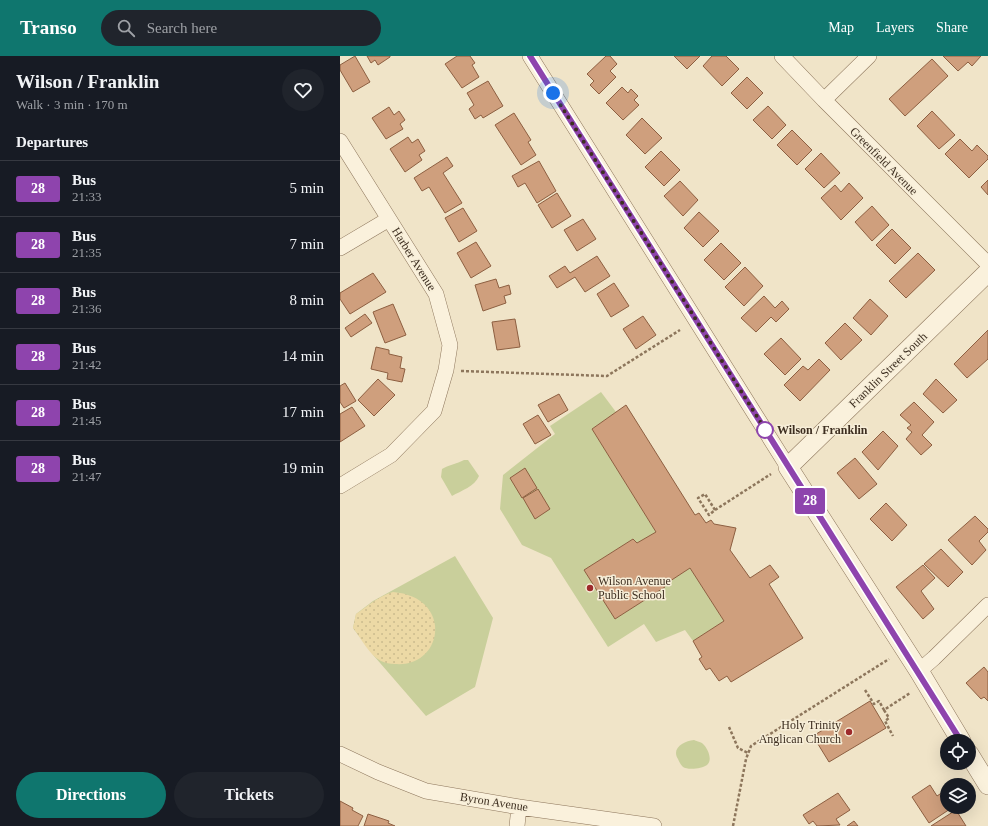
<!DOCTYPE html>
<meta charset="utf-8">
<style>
:root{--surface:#171b24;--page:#20242c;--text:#f1f3f6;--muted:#9ea1a6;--line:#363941;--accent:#0f766e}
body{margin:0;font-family:Georgia,serif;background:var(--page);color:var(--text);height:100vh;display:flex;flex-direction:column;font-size:15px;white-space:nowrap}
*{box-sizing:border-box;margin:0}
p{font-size:13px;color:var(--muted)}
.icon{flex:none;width:22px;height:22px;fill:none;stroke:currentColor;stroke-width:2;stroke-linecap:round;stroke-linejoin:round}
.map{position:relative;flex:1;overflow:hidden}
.panel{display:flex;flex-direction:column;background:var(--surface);width:340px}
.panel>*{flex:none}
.badge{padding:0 8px;border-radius:3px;font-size:14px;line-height:26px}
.fabs{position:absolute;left:600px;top:678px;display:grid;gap:8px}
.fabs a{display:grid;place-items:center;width:36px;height:36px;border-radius:50%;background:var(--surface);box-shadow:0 4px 16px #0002;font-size:20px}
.you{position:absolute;width:20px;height:20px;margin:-10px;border:3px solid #fff;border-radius:50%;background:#1a73e8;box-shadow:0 0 0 6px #1a73e833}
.map>.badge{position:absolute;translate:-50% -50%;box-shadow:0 0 0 2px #fff}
h2{padding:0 16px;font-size:15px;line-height:36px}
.round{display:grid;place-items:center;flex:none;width:42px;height:42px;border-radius:21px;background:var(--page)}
.headline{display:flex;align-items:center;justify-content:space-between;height:68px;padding:0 16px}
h1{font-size:19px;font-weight:600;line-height:30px}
.primary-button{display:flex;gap:8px;margin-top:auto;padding:8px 16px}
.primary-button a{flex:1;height:46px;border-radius:24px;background:var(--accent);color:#fff;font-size:16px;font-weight:600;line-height:46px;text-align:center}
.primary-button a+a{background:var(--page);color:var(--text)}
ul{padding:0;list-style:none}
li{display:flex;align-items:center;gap:12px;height:56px;padding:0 16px;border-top:1px solid var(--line)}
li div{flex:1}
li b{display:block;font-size:15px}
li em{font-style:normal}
li .badge{min-width:44px;font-weight:700;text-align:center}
header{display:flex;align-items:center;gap:24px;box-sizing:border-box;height:56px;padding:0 20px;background:var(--accent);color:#fff}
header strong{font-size:19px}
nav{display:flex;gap:22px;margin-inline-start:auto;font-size:14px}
.search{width:280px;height:36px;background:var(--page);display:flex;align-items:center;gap:10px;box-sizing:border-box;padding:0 14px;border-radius:22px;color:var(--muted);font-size:15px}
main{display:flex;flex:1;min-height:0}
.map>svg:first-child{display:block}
</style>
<header>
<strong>Transo</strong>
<div class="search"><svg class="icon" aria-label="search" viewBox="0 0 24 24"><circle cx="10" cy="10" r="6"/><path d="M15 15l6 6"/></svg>Search here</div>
<nav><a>Map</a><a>Layers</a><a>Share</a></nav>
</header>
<main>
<section class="panel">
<div class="headline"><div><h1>Wilson / Franklin</h1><p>Walk · 3 min · 170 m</p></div><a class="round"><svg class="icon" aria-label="heart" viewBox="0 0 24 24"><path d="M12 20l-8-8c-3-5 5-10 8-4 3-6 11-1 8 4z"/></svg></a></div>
<h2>Departures</h2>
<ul>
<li><span class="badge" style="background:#8e44ad;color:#fff">28</span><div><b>Bus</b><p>21:33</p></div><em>5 min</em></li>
<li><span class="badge" style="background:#8e44ad;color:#fff">28</span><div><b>Bus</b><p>21:35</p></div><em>7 min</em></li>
<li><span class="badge" style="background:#8e44ad;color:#fff">28</span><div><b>Bus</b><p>21:36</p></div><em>8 min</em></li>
<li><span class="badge" style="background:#8e44ad;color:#fff">28</span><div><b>Bus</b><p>21:42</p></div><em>14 min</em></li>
<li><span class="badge" style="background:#8e44ad;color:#fff">28</span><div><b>Bus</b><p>21:45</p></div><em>17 min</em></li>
<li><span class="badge" style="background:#8e44ad;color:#fff">28</span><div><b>Bus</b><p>21:47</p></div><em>19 min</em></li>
</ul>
<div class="primary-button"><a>Directions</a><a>Tickets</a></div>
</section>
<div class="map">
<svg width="648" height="770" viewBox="0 0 648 770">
<defs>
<pattern id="sand-dots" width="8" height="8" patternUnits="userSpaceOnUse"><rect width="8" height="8" fill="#ecd9a5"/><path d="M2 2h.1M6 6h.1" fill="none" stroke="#cbbb8e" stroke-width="1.8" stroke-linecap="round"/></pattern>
</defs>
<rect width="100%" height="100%" fill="#f0e4c8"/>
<!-- green -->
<path fill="#c9cf9b" d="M261 336 276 356 252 373 316 476 297 487 293 483 244 514 275 563 325 531 324 529 350 512 384 565 353 585 345 574 316 586 304 568 268 591 211 502 182 489 160 453 163 419 215 378 210 370Z
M124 404H128L139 420C135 430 121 435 112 440L101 421 102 413C108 409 117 408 124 404Z
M115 500 153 562 135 631 86 660 34 600 13 572 16 558 33 545Z
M354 684C356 685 360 686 362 687 368 692 373 704 367 709 362 713 347 714 343 711 341 709 339 706 338 703 331 692 344 685 354 684Z"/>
<!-- sand -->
<path fill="url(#sand-dots)" d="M53 536C114 541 104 612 55 608 50 608 45 607 41 605 29 599 21 582 13 572L16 558C28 550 39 540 53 536Z"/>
<!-- building -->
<path fill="#cf9f7d" stroke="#8d5f41" d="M15 0 30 26 13 36 0 14V9Z
M27 0H50V1L38 9 35 4 31 7Z
M117 0H130L135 7 132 9 139 21 122 32 105 8Z
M266 0H270L277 8 270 15 276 21 259 38 250 29 254 25 247 18Z
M334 0H360L347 13Z
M372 0H386L399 13 382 30 363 10Z
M603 0H641L632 10 628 6 618 15Z
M592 3 608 20 565 60 549 43Z
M407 21 423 37 407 53 391 37Z
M148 25 163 50 143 62 141 59 135 63 129 53 134 49 127 37Z
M282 31 288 37 291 33 298 40 294 44 299 49 283 64 266 47Z
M428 50 446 69 432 83 413 64Z
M49 51 54 59 59 55 65 64 60 68 63 73 46 83 32 62Z
M592 55 615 79 599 93 577 70Z
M174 57 191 84 188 86 196 99 181 109 155 69Z
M302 62 322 82 305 98 286 79Z
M452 74 472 94 457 109 437 89Z
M68 81 72 87 78 83 85 95 79 99 82 104 65 116 50 93Z
M620 83 632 95 637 89 648 100V103L629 122 605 98Z
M321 95 340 114 324 130 305 111Z
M481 97 500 117 484 132 465 113Z
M107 101 113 110 103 117 122 147 105 157 89 131 82 135 74 122Z
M199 105 216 135 197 147 185 127 178 131 172 120Z
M648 124V139L641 131Z
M340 125 358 144 343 160 324 140Z
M509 127 523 142 501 164 481 142 495 129 501 136Z
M217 137 231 160 212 172 198 149Z
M532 150 549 169 532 185 515 166Z
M123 152 137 175 119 186 105 162Z
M359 156 379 175 363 191 344 172Z
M243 163 256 183 237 195 224 174Z
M552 173 571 192 555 208 536 189Z
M136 186 151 210 131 222 117 197Z
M381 187 401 207 384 224 364 204Z
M578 197 595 214 566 242 549 225Z
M257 200 270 220 245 236 235 221 217 232 209 220 225 210 230 217Z
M405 211 423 230 404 250 385 231Z
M33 217 46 236 10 258 0 243V237Z
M156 223 159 232 169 229 171 238 164 240 166 247 143 255 135 229Z
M274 227 289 250 271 261 257 238Z
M424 240 435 252 442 245 449 253 436 266 431 261 416 276 401 262Z
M530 243 548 260 531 279 513 262Z
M53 248 66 279 45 287 33 256Z
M25 258 32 267 11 281 5 272Z
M303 260 316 279 296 293 283 273Z
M175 263 180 291 157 294 152 266Z
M505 267 522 284 501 304 485 287Z
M648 274V303L627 322 614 308Z
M441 282 461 303 445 319 424 298Z
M36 291 49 294V298L62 301 60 312 65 313 62 326 47 323 48 317 31 313Z
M479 303 490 314 460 345 444 329 463 310 468 314Z
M38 323 55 339 34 360 18 344Z
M596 323 617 344 603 357 583 338Z
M5 327 16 345 4 352 0 346V330Z
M219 338 228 354 208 366 198 349Z
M574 346 594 366 582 379 592 389 581 399 566 383 572 376 567 372 571 369 560 359Z
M286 349 355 459 359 457 366 467 371 464 374 468 396 472 390 494 410 522 430 509 439 521 429 528 463 582 391 626 387 620 379 625 370 612 366 614 359 603 362 601 353 585 384 565 350 512 324 529 325 531 275 563 244 514 293 483 297 487 316 476 252 373Z
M12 351 25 370 0 386V358Z
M198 359 211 379 195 388 183 368Z
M543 375 558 390 538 414 522 396Z
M515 402 537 428 519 443 497 417Z
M185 412 197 432 182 442 170 422Z
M198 433 210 453 195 463 183 442Z
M546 447 567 469 552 485 530 463Z
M635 460 648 473V476L639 485 646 494 632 509 608 484Z
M601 493 623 516 608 531 584 508Z
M583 509 595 522 581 535 594 553 583 563 556 531Z
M644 611 648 616V645L644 641 641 643 626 627Z
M530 645 546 672 489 706 473 680Z
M590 729 597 740 603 736 607 742V751H613L589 767 572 741Z
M498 737 510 754 496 763 500 769 477 770 473 765 469 768 463 759Z
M0 745 13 752 12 754 23 760 18 770H0Z
M616 754 626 770H591Z
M28 758 49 765 48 767 55 770H24Z
M514 765 518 770H507Z"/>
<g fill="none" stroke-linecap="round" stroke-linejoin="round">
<defs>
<path id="minor" d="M190 0 448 411
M442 0 484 44 648 208
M484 44 529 0
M0 85 96 238 110 289 106 314 94 355 51 399 0 430
M0 192 49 163
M579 615 594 602 648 549
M0 698 38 716 86 735 179 751 314 770
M177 770 179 751"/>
<path id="tertiary" d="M621 685 579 615 448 411 648 216
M629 698 648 729"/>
</defs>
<!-- minor casing -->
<use href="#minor" stroke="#8d765c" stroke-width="16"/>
<!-- tertiary casing -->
<use href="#tertiary" stroke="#8d765c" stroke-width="20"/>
<!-- path -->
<path stroke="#8d765c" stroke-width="2.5" stroke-dasharray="3 2" stroke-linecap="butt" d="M121 315 267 320 340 274
M375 454 365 438 358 442 369 459 375 454 431 418
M525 634 534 648 539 645 544 654 570 637
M544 654 549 662 545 665 553 680
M389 671 398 692 408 697
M393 770 406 703 411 690 549 603"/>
<!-- minor -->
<use href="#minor" stroke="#faf1dc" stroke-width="15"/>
<!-- tertiary -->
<use href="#tertiary" stroke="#faf1dc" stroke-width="19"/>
</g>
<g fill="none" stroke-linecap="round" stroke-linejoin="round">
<defs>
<path id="line" d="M190 0 621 685"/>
</defs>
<!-- line casing -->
<use href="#line" stroke="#fff" stroke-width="9"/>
<!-- line -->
<use href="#line" stroke="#8e44ad" stroke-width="6"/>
<!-- walk -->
<path stroke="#3d2e20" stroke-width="4" stroke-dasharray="0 7.2" d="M213 37 428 378 425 374"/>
</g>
<!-- markers -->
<circle fill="#fff" stroke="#8e44ad" stroke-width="2" cx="425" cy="374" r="8"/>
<g fill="#9e2a2b" stroke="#f7eed8" stroke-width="1.5">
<circle cx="250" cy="532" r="4"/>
<circle cx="509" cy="676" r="4"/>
</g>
<g text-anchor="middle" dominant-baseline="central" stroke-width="3" stroke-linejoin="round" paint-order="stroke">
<!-- street labels -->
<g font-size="12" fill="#3d2e20" stroke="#f7eed8">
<text transform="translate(544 105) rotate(45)">Greenfield Avenue</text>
<text transform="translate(74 203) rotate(58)">Harber Avenue</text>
<text transform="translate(548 314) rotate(-44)">Franklin Street South</text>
<text transform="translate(154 746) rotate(9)">Byron Avenue</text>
</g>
<!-- stop labels -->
<g font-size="12" font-weight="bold" fill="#3d2e20" stroke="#f7eed8" text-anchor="start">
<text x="437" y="374">Wilson / Franklin</text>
</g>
<!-- poi labels -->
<g font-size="12" fill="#3d2e20" stroke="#f7eed8" text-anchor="start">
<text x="258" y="525">Wilson Avenue<tspan x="258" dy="14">Public School</tspan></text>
<text x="501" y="669" text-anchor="end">Holy Trinity<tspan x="501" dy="14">Anglican Church</tspan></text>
</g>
</g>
</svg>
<div class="fabs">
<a><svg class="icon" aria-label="locate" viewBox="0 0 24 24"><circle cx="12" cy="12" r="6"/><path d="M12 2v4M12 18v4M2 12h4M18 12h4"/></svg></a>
<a><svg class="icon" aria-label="layers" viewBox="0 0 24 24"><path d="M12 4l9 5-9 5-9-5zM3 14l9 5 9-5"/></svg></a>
</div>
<div class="you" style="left:213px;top:37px"></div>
<b class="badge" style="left:470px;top:445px;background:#8e44ad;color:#fff">28</b>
</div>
</main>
